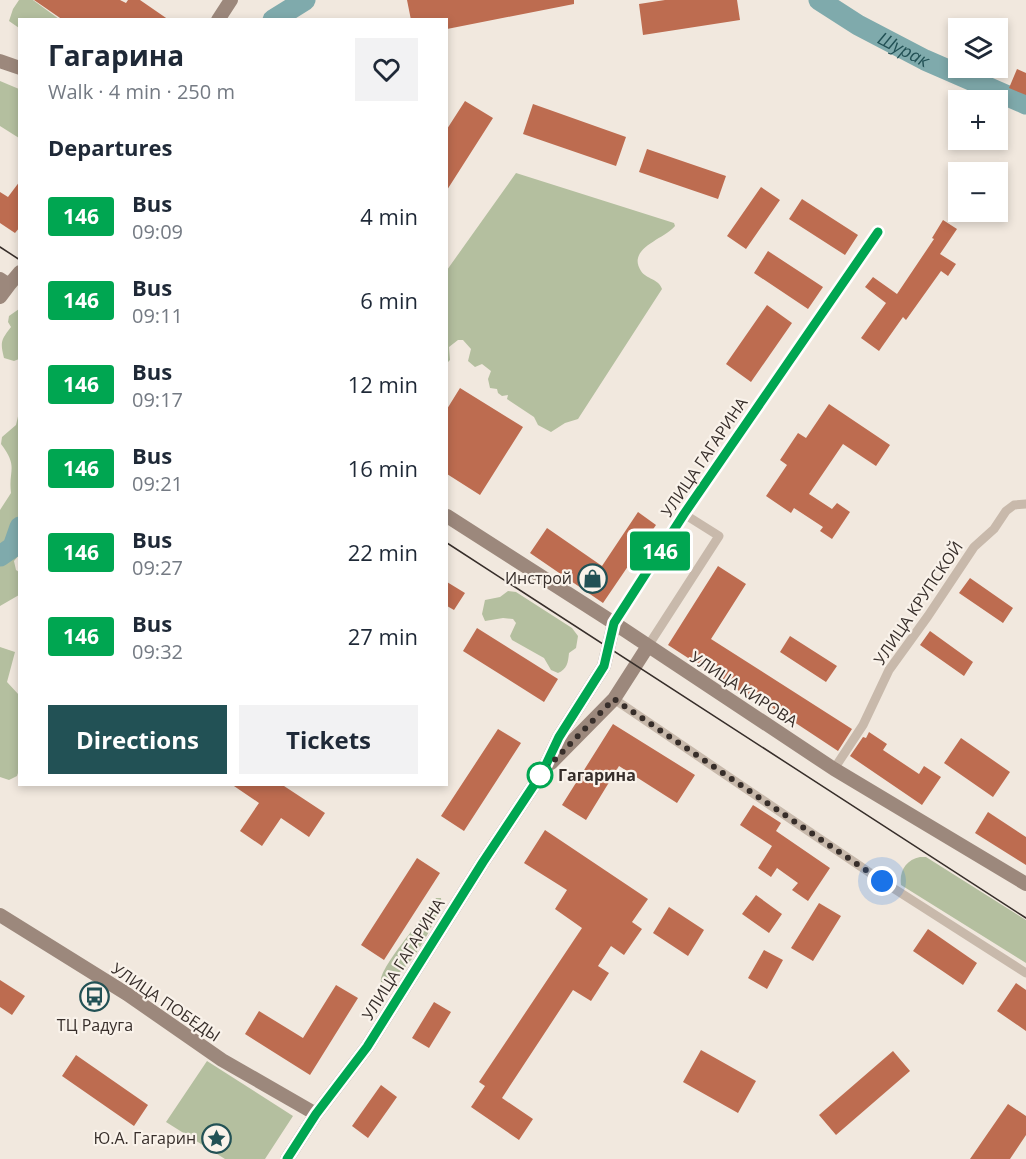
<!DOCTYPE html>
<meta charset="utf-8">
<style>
:root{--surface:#fff;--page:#f2f2f3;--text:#1f2937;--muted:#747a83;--accent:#225155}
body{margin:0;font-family:"Open Sans",sans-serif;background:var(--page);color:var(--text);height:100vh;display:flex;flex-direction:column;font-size:22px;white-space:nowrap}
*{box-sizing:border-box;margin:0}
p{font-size:20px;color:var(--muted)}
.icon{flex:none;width:33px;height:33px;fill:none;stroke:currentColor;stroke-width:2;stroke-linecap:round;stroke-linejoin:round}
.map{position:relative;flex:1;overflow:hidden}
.side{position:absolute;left:18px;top:18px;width:430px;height:768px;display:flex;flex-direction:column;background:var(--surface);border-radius:0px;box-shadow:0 3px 9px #0003}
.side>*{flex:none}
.badge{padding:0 12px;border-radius:4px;font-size:21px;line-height:39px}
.buttons{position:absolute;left:948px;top:18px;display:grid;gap:12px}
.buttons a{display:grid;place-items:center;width:60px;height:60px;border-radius:0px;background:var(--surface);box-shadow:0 3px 9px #0003;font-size:30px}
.you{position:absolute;width:30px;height:30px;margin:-15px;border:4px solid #fff;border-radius:50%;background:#1a73e8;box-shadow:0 0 0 9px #1a73e833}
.map>.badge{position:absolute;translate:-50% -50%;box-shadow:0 0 0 3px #fff}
h2{padding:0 30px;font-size:22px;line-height:54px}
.round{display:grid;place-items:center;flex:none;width:63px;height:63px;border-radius:0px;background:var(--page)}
.head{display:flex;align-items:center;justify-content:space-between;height:102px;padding:0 30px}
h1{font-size:28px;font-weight:700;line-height:45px}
.cta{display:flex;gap:12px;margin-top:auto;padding:12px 30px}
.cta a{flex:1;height:69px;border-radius:0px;background:var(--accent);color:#fff;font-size:24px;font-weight:700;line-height:69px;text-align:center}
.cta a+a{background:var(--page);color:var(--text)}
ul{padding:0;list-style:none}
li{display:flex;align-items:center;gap:18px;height:84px;padding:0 30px}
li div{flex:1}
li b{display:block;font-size:22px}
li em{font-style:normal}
li .badge{min-width:66px;font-weight:700;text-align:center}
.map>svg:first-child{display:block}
</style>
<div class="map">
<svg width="1026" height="1159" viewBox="0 0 1026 1159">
<rect width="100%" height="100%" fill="#f1e8de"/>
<!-- green -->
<path fill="#b4bf9f" d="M19 0H33L59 19 20 20 19 28 9 21 13 9Z
M0 81 19 89V138L0 126Z
M516 173 674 223 675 226C665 239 626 248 641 271 646 279 659 279 662 289L578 419 565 423 551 432 538 425 534 417 507 399 508 395 502 396 498 393 497 389 490 388 488 379 491 371 482 364 475 367 468 361 471 349 463 340H458L449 347 450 360 447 363V270Z
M19 309V359L14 361 4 358C0 342 1 340 11 327L8 322 9 316Z
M19 412 20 554 14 561 16 570 19 572V595L0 606V510L11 493C8 469 19 468 1 444L2 437 16 425Z
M508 591 516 592 572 628 578 636 576 648 569 653C568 663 567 669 558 673L551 670 544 658 512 640 510 636 516 623 513 619 503 618 485 621 482 614 485 600 500 597Z
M0 647 15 652 7 682 19 695V770L17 776 9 780 0 777Z
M920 857H926L1026 920V963L901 885C899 871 906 860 920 857Z
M436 898H441C443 911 418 953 408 964 402 971 394 977 387 983L381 982C379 967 426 916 436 898Z
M207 1061 293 1116 265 1159H225L166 1122Z"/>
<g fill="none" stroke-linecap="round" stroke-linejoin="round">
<!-- river -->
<g stroke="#7faaac" stroke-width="21">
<path id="s1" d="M819 0 858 25 925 60 1026 104"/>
<path d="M273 20 305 0"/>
<path d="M0 556 13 547 20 527"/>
</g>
</g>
<!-- building -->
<path fill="#bd6c50" d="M34 0H120L126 3 128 0H140L169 20H63Z
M407 0H574V4L447 29V20H411Z
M665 0H737L740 20 643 35 639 4Z
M1017 69 1026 73V95L1009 88Z
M465 101 493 118 447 190V129Z
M533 104 626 137 616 166 523 134Z
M647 149 726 176 718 199 639 172Z
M20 181V227L15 233 0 223V192L8 197Z
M761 187 780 200 746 249 727 236Z
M802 199 858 235 845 255 789 219Z
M943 220 957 229 940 254 956 264 948 276 941 271 906 320 903 317 879 351 861 338 886 303 865 287 873 277 897 294 934 239 932 238Z
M768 251 823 287 808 309 754 273Z
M767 305 792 323 751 382 726 364Z
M460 388 523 427 480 495 447 474V409Z
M829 404 890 445 876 466 843 444 809 494 832 509 837 503 850 512 832 539 820 531 823 527 794 508 791 513 766 496 787 465 780 460 798 433 806 438Z
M638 512 656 525 603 603 530 553 547 528 602 566Z
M718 566 746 584 711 639 852 729 838 751 752 694 750 698 668 645Z
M970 578 1013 608 1003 623 959 593Z
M447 582 465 593 454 610 447 606Z
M477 628 558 679 544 702 463 651Z
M930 631 973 662 964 676 920 645Z
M790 636 837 666 826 682 780 652Z
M613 724 695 775 677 803 619 766 586 820 562 805Z
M498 729 521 743 464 831 441 816Z
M869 732 887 744 883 750 919 774 924 766 941 777 922 805 850 756 863 737 866 738Z
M961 738 1010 772 993 797 944 763Z
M231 784H281L325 813 309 837 281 818 262 846 240 831 259 803Z
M753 805 781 823 776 831 830 868 808 901 792 890 798 883 777 868 771 877 758 868 772 846 740 825Z
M988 812 1026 837V865L975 833Z
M545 830 648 899 632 922 642 929 624 955 611 946 598 966 609 973 591 1001 573 990 502 1098 533 1119 519 1140 471 1107 485 1086 479 1082 582 928 555 909 567 890 524 863Z
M417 858 440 873 384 960 361 945Z
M756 895 782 914 769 933 742 914Z
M819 903 841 916 813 961 791 948Z
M669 907 704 930 688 956 653 933Z
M928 929 977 963 963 985 913 951Z
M764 950 783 960 767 989 748 978Z
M0 980 25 996 12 1015 0 1007Z
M1016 983 1026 990V1031L997 1011Z
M336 985 358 998 310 1075 245 1034 259 1011 303 1038Z
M434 1002 451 1012 429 1048 412 1038Z
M701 1050 756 1081 738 1113 683 1082Z
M893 1051 910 1071 836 1135 819 1115Z
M76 1055 148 1105 134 1126 62 1076Z
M381 1085 397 1097 368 1138 352 1126Z
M1008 1104 1026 1116V1135L1010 1159H970Z"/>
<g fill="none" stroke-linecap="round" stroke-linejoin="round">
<!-- street -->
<path stroke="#c8b9ab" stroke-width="9" d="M614 623 684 514 878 232
M648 646 719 536 684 514
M614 699 882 881 1026 973
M834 769 863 725 889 670 928 616 974 547 994 529 1006 511 1014 505 1026 504"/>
<!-- secondary -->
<path stroke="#9c887c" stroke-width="14" d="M218 20 231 0
M0 61 20 68
M0 279 9 285 20 272
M0 297 9 285
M447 516 614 623 834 769 1026 884
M551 763 614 699 648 646
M0 915 127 994 222 1060 316 1114
M287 1159 316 1114 367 1047 483 862 542 773 559 737 604 666 614 623"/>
<!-- tram -->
<path stroke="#372e2a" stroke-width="1.5" d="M0 247 20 260
M447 543 1026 918"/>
</g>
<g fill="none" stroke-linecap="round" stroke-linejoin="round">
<defs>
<path id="line" d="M287 1159 316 1114 367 1047 483 862 542 773 559 737 604 666 614 623 684 514 878 232"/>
</defs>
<!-- line casing -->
<use href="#line" stroke="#fff" stroke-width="14"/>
<!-- line -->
<use href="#line" stroke="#00a651" stroke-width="9"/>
<!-- walk -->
<path stroke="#372e2a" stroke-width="6" stroke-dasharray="0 10.8" d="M540 775 614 699 882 881"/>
</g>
<!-- icons -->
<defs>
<symbol id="shop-ring" viewBox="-11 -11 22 22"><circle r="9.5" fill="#f9f2ea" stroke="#225155" stroke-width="1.5"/><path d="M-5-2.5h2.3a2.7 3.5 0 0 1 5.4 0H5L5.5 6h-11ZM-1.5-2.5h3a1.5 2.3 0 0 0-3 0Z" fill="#225155"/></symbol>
<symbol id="bus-ring" viewBox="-11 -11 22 22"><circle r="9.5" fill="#f9f2ea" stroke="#225155" stroke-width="1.5"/><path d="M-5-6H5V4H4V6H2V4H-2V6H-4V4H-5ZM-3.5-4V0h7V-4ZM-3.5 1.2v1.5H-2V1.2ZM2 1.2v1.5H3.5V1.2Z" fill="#225155"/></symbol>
<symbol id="sight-ring" viewBox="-11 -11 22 22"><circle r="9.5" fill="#f9f2ea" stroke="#225155" stroke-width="1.5"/><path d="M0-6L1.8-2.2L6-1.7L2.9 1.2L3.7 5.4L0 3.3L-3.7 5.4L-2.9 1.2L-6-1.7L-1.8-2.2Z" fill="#225155"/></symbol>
</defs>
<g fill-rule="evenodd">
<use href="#shop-ring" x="576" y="562" width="33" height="33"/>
<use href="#bus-ring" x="78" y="980" width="33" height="33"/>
<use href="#sight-ring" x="200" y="1122" width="33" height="33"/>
</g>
<!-- markers -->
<circle fill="#fff" stroke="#00a651" stroke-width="3" cx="540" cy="775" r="12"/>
<g text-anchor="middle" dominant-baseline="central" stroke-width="4.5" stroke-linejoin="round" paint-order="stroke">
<!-- street labels -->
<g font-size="16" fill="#372e2a" stroke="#f9f2ea">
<text transform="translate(704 457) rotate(-56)">УЛИЦА ГАГАРИНА</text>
<text transform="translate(918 603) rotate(-56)">УЛИЦА КРУПСКОЙ</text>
<text transform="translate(744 689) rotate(33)">УЛИЦА КИРОВА</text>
<text transform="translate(403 959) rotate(-58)">УЛИЦА ГАГАРИНА</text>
<text transform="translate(166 1002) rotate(34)">УЛИЦА ПОБЕДЫ</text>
</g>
<!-- poi labels -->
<g font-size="16" fill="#372e2a" stroke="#f9f2ea" text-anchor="end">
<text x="572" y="578">Инстрой</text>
<text x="95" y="1025" text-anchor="middle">ТЦ Радуга</text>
<text x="196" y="1138">Ю.А. Гагарин</text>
</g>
<!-- stop labels -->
<g font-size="16" font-weight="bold" fill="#372e2a" stroke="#f9f2ea" text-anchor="start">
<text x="558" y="775">Гагарина</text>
</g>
<!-- water labels -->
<g font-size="18" font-style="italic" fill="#225155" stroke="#f9f2ea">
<text stroke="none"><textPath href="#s1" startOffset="98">Шурак</textPath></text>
</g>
</g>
</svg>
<div class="buttons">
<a><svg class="icon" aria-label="layers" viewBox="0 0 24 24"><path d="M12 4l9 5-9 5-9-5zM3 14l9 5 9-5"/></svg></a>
<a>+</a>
<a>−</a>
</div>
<div class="you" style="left:882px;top:881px"></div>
<b class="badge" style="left:660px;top:551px;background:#00a651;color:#fff">146</b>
<section class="side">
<div class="head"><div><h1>Гагарина</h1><p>Walk · 4 min · 250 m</p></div><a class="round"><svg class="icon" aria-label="heart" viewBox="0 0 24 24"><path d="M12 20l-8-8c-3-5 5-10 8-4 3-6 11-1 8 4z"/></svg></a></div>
<h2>Departures</h2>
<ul>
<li><span class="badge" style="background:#00a651;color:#fff">146</span><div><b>Bus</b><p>09:09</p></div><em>4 min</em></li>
<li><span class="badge" style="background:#00a651;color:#fff">146</span><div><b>Bus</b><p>09:11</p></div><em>6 min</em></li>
<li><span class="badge" style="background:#00a651;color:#fff">146</span><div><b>Bus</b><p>09:17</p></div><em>12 min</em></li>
<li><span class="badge" style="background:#00a651;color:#fff">146</span><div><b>Bus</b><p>09:21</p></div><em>16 min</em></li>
<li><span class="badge" style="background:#00a651;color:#fff">146</span><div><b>Bus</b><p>09:27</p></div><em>22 min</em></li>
<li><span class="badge" style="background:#00a651;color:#fff">146</span><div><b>Bus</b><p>09:32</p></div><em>27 min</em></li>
</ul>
<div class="cta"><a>Directions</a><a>Tickets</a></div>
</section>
</div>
